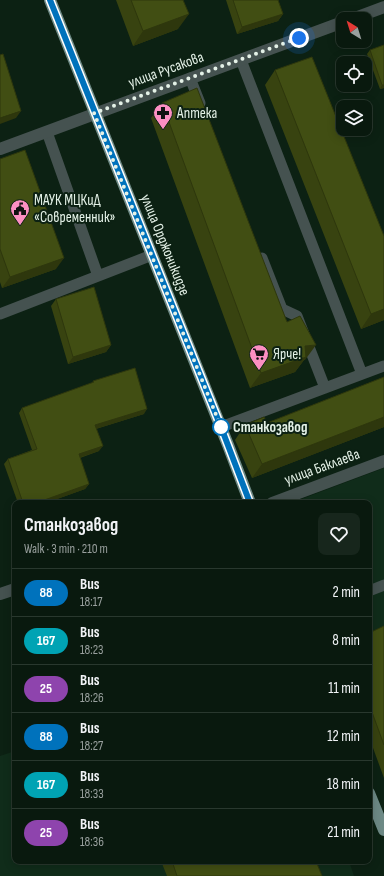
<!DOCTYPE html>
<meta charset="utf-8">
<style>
:root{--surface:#09190e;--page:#17261c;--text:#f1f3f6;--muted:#99a09e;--line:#29382e}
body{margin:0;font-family:"Sofia Sans Condensed",sans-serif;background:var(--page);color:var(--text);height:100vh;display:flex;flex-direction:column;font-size:15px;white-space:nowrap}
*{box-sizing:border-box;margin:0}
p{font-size:13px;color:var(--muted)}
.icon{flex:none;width:22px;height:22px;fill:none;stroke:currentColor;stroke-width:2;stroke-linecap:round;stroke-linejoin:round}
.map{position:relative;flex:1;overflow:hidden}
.drawer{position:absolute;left:12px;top:500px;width:360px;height:364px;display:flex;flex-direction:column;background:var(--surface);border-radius:8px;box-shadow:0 2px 10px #0003,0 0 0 1px var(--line)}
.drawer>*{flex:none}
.badge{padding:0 8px;border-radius:13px;font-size:14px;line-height:26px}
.needle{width:26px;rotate:322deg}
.buttons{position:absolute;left:336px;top:12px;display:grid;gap:8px}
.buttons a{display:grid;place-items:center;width:36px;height:36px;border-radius:8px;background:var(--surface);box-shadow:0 2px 10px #0003,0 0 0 1px var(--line);font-size:20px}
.you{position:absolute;width:20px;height:20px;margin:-10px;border:3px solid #fff;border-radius:50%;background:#1a73e8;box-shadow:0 0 0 6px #1a73e833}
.map>.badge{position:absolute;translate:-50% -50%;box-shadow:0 0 0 2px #fff}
.round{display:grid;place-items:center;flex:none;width:42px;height:42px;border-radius:8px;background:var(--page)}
.overview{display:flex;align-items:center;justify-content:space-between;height:68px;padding:0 12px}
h1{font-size:19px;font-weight:700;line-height:30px}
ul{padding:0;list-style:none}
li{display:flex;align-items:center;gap:12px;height:48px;padding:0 12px;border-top:1px solid var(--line)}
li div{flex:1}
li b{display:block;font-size:15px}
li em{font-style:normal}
li .badge{min-width:44px;font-weight:700;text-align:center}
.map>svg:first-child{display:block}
</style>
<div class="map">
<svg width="384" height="876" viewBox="0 0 384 876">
<rect width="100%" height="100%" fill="#0c2113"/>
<!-- built -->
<path fill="#102c1a" d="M384 468V764L369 727V503H291Z
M15 751V861H349L354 876H0V756Z"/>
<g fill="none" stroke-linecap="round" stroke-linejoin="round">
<!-- service -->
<path stroke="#455250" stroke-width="11" d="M241 60 362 374
M190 78 200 103
M47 132 98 276
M262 258 282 309 297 316 325 388
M0 314 152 255
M221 427 384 366
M369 591 384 585"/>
<!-- minor -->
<path stroke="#455250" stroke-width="12" d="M352 19 384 7
M0 149 343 22
M272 503 384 461
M0 594 15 589"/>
<!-- primary -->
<path stroke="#6d8985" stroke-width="12" d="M50 0 228 445 250 503
M369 793 384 830"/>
</g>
<!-- wall -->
<path fill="#384310" d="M116 0H183L178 29 133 46Z
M226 0H278L283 14 278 21 237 34Z
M384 45V88L380 89 367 54 370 50Z
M275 70 384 320 361 329 265 85Z
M162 103 287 322 305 360H304L295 372 250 388 151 118Z
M0 159 56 269 2 288 0 282Z
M56 299 111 345 106 352 68 364 51 306Z
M384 377V427L252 478 235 440 245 425 267 423Z
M93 381 144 414 96 429 99 451 80 458 89 484 85 489 46 503H18L4 464 8 459 32 450 19 413 22 408 92 383Z
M384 626V778L369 737V633Z
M161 861H316L322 876H167Z"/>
<!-- shaded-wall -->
<path fill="#2e370d" d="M189 14 178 29 133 46 143 31Z
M283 14 278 21 237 34 242 27Z
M382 85H384V88L380 89Z
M21 111 16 118 0 124V118Z
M64 258 56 269 2 288 10 277Z
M384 309V320L361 329 371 314Z
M111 345 106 352 68 364 73 357Z
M316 345 305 360H304L295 372 250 388 261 373 305 346Z
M147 409 144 414 92 430 95 425Z
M384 417V427L252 478 262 464Z
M103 446 99 451 75 459 79 454Z
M89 484 85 489 46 503H36Z"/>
<!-- building -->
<path fill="#414e13" stroke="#2e370d" d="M131 0H183L189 14 143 31Z
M233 0H278L283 14 242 27Z
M384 45V85H382L370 50Z
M3 54 21 111 0 118V55Z
M312 57 384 236V309L371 314 275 70Z
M197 88 287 322 300 316 316 345 305 346 306 357 261 373 162 103Z
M25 150 64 258 10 277 0 249V159Z
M94 287 111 345 73 357 56 299Z
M135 368 147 409 95 425 103 446 79 454 89 484 36 503H23L8 459 37 449 22 408 94 382 93 381Z
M384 377V417L262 464 245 425 264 417 267 423Z
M384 626V745L369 704V633Z
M172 861H316L322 876H177Z"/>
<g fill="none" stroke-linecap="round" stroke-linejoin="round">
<defs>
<path id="line" d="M50 0 221 427 250 503"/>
</defs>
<!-- line casing -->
<use href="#line" stroke="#fff" stroke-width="9"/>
<!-- line -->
<use href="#line" stroke="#0072bc" stroke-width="6"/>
<!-- walk -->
<path stroke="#e4f1e7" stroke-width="4" stroke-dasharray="0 7.2" d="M221 427 94 113 299 38"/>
</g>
<!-- icons -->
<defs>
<symbol id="pharmacy-pin" viewBox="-11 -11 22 30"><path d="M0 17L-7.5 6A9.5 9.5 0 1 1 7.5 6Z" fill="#fc8fc2" stroke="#0c2113"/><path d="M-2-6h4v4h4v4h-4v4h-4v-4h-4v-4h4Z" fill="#111"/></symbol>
<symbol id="civic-pin" viewBox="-11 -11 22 30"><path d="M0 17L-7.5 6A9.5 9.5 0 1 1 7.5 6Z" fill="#fc8fc2" stroke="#0c2113"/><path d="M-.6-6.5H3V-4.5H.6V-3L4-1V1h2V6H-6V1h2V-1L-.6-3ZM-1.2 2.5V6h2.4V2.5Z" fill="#111"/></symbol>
<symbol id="supermarket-pin" viewBox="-11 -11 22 30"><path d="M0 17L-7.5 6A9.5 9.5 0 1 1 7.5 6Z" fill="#fc8fc2" stroke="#0c2113"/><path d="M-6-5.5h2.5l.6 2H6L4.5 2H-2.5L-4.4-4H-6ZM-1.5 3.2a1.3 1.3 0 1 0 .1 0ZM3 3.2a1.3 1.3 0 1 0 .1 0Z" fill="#111"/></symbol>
</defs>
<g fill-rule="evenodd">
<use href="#pharmacy-pin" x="152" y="102" width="22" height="30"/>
<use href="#civic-pin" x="9" y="198" width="22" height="30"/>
<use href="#supermarket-pin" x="248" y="343" width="22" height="30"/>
</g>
<!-- markers -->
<circle fill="#fff" stroke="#0072bc" stroke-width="2" cx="221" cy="427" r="8"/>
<g text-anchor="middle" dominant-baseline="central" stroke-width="4" stroke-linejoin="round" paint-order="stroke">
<!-- street labels -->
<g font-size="15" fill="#e4f1e7" stroke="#0c2113">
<text transform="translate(166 70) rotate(-20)">улица Русакова</text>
<text transform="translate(165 245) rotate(68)">улица Орджоникидзе</text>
<text transform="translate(322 467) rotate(-20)">улица Баклаева</text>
</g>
<!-- poi labels -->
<g font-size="15" fill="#e4f1e7" stroke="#0c2113" text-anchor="start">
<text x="177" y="113">Аптека</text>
<text x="34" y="200">МАУК МЦКиД<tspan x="34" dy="17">«Современник»</tspan></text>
<text x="273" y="354">Ярче!</text>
</g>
<!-- stop labels -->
<g font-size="15" font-weight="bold" fill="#e4f1e7" stroke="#0c2113" text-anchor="start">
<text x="233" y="427">Станкозавод</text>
</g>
</g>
</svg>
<div class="buttons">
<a><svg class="needle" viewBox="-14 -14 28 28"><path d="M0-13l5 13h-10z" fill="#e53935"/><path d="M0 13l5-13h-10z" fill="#99a09e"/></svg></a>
<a><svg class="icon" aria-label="locate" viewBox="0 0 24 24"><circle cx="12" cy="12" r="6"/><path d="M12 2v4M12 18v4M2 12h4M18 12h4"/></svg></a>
<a><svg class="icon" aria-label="layers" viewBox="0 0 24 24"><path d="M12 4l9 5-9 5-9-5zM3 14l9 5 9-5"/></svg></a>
</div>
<div class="you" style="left:299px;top:38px"></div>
<section class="drawer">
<div class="overview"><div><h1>Станкозавод</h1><p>Walk · 3 min · 210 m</p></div><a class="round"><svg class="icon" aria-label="heart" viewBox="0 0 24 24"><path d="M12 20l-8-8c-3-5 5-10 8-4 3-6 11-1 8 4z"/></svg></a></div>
<ul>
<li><span class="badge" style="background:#0072bc;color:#fff">88</span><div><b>Bus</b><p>18:17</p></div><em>2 min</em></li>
<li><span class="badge" style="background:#00a3b4;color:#fff">167</span><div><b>Bus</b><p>18:23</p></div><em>8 min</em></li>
<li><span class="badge" style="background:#8e44ad;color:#fff">25</span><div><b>Bus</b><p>18:26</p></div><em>11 min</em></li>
<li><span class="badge" style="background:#0072bc;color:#fff">88</span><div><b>Bus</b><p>18:27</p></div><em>12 min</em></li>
<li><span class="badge" style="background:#00a3b4;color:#fff">167</span><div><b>Bus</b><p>18:33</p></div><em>18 min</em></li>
<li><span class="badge" style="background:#8e44ad;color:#fff">25</span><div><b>Bus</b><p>18:36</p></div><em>21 min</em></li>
</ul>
</section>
</div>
